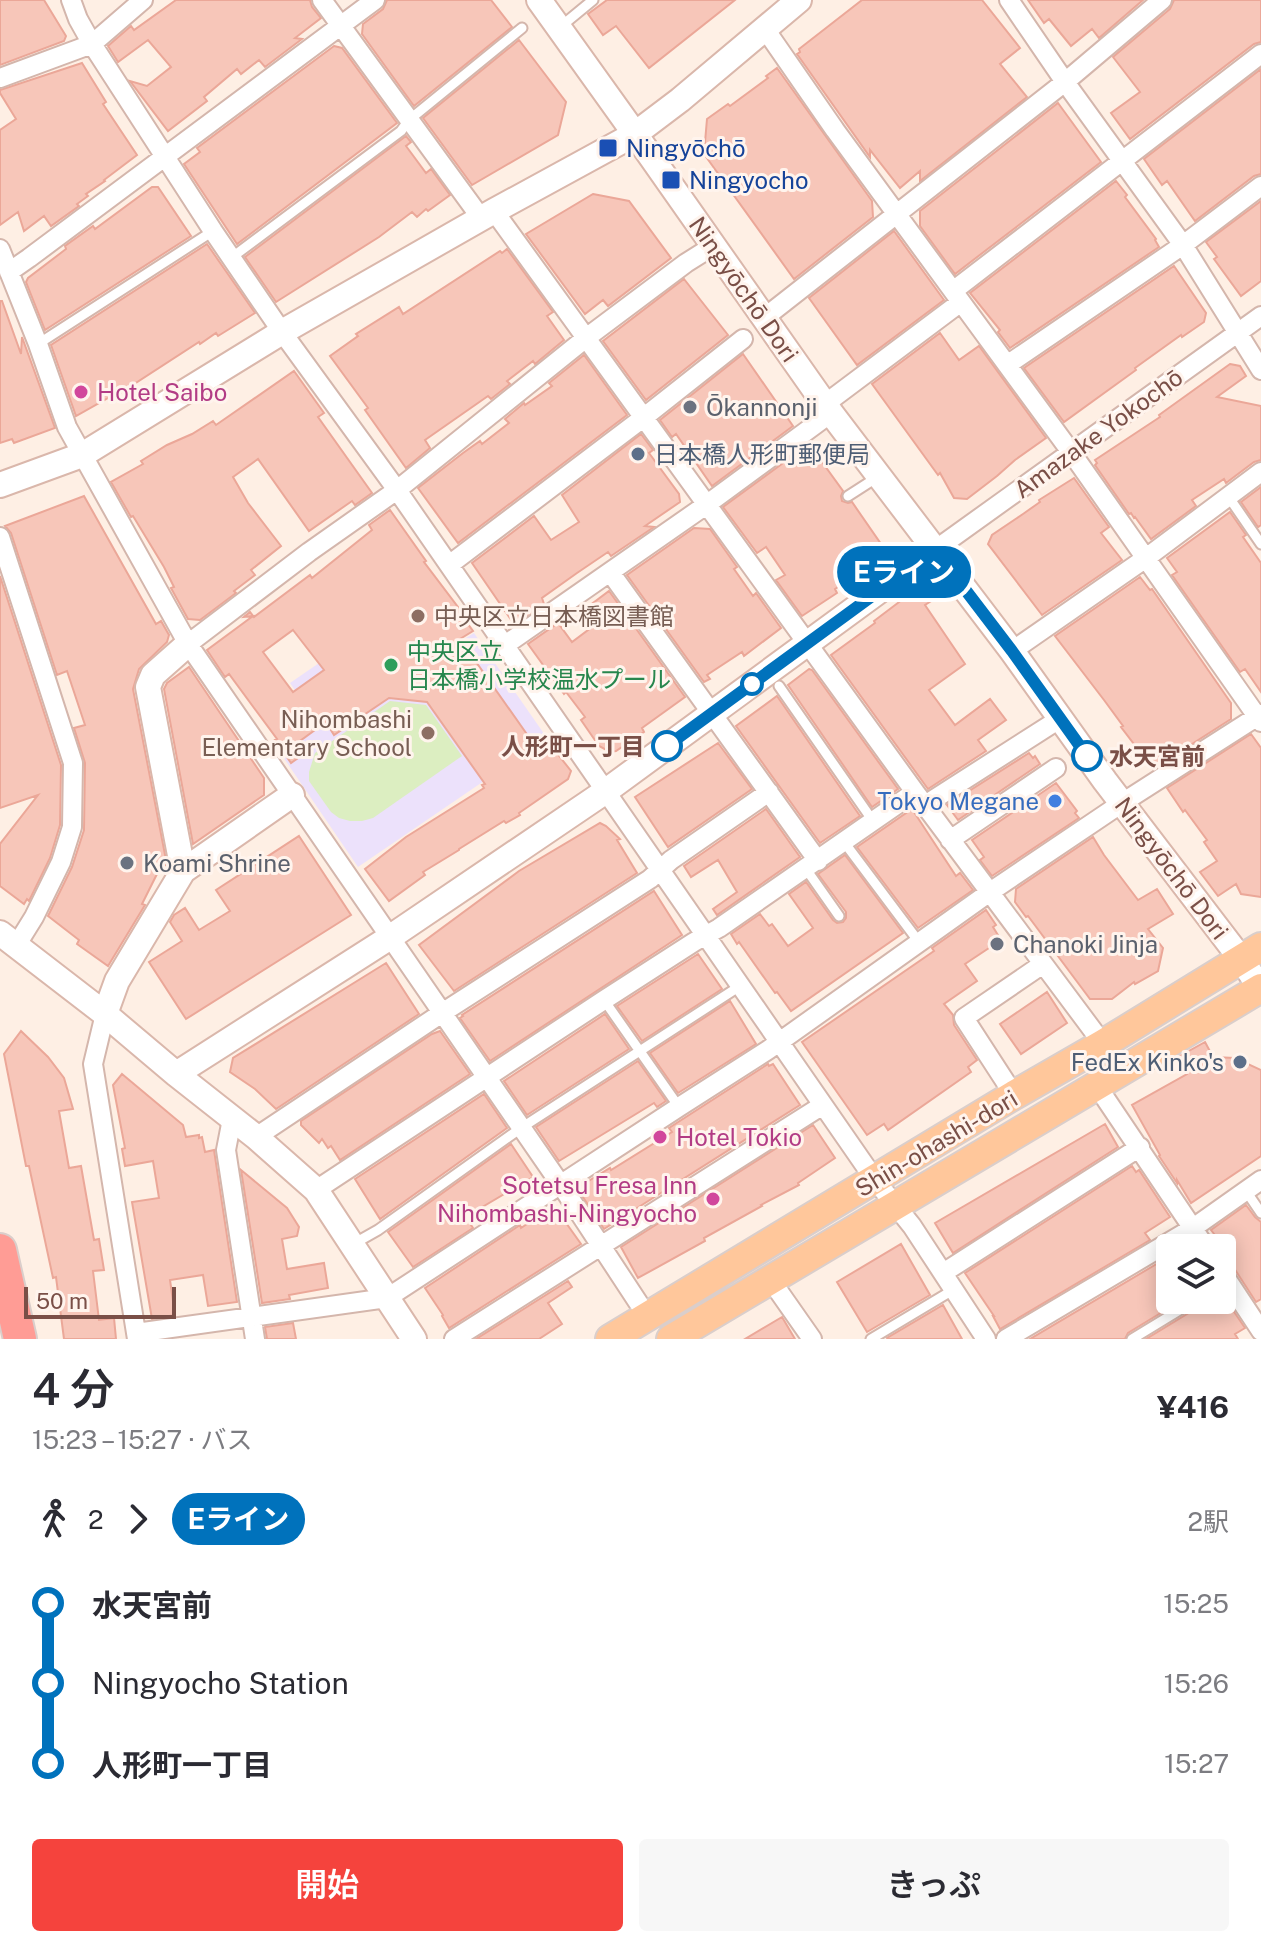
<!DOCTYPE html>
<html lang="ja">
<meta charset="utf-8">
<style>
:root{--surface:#fff;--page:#f7f7f7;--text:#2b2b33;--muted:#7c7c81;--accent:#f5433d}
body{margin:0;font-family:"Public Sans","Noto Sans JP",sans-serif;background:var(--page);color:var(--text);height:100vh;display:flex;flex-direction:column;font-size:30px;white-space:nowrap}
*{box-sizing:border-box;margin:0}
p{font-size:26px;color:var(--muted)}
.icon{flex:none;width:44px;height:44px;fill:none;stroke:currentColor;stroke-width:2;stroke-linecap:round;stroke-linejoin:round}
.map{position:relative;height:1339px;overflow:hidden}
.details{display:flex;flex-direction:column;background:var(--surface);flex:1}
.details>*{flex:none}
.badge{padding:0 16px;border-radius:26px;font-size:28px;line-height:52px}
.tools{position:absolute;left:1156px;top:1234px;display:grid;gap:16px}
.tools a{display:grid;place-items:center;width:80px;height:80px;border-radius:8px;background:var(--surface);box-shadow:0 4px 20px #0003;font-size:40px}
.scale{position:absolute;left:24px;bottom:20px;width:152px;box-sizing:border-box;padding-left:8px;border:4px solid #7a4f47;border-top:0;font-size:22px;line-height:28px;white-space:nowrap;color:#7a4f47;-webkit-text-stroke:6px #fff4ed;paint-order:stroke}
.map>.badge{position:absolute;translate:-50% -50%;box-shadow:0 0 0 4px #fff}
.legs{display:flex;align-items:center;gap:12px;height:88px;padding:0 32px;font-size:26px}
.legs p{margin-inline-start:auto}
.headline{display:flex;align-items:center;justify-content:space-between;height:136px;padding:0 32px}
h1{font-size:44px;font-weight:600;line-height:60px}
.cta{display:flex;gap:16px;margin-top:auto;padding:16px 32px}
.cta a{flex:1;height:92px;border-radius:8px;background:var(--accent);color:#fff;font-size:32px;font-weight:600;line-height:92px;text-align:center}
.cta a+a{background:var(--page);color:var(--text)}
ul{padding:0 32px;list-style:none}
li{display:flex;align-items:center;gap:28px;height:80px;font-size:30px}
li i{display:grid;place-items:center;width:12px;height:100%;margin:0 10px;background:currentColor}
li i::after{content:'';width:20px;height:20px;margin:-10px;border:6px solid;border-radius:50%;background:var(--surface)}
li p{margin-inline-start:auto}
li:first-child i{background:linear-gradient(#0000 50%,currentColor 0)}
li:last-child i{background:linear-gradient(currentColor 50%,#0000 0)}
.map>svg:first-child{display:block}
</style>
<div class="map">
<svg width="1261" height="1339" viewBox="0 0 1261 1339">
<rect width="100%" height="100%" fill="#feefe4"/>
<!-- education -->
<path fill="#ece1fb" d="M415 597 451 647 474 633 547 738 358 867 281 754 320 727 290 683Z"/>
<!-- green -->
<path fill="#dceec1" d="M390 701 426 705 462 756 373 818 362 821H350L339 818 331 812 309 781V772L315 753Z"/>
<!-- building -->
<path fill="#f7c6b9" stroke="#eba798" stroke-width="2" fill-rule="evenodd" d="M0 0H44L66 36 64 41 0 65Z
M176 0H310L312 7 321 18 295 38 302 39 265 67 259 60 241 74 237 69 204 97 207 101 168 131 130 81 147 86 171 67 148 40 118 62 108 46 131 26 134 30Z
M387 0H491L512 27 414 106 362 34 363 24 383 9Z
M607 0H735L649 68 616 26 603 35 588 14Z
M862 0H982L1020 48 1000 64 1027 97 920 181V171L900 188 870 150V157L797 54 800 52 799 49Z
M1028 0H1143L1099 38 1092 29 1071 46 1049 19 1044 23Z
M1174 0H1261V42L1254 44 1130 139 1111 113 1140 92 1113 57 1170 9Z
M519 40 566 102 558 135 472 185 423 118Z
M334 46 342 48 397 123 237 244 184 164 200 152 197 148Z
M82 63 106 102 103 104 137 155 104 180 105 181 86 194 88 196 77 204 79 206 51 226 44 216 24 231 18 212 0 225V130L16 119 0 93V90Z
M777 68 872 201 873 217 794 279 704 154 707 119 728 104 730 106 768 78 766 76Z
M1261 69V174L1254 176 1195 221 1167 181 1162 185 1144 159Z
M1058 103 1101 162 955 274 920 226V211Z
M406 136 411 142 406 146 426 173 431 169 450 195 428 211 426 209 417 217 412 212 379 237 276 302 245 257Z
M1116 181 1127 195 1125 197 1156 239 1155 240 1159 247 1010 348 998 332 1000 330 970 293Z
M152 187H158L191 236 45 330 26 282 28 278 66 249 65 246 93 226 95 229Z
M593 194 629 201 671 258 608 306 603 300 585 314 526 234Z
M1261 201V281L1241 296 1214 259 1217 257 1206 242Z
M894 231 944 300 857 365 809 298Z
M207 244 255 313 218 336 216 333 200 344 199 342 111 399 110 397 76 416 51 345Z
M507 249 553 312 547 316 564 340 535 364 533 361 507 381 510 384 491 399 488 396 425 440 430 448 406 468 365 410 368 408 330 356 358 336 356 334 399 307 403 314 500 251 502 253Z
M1174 266 1206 313 1204 322 1182 337 1181 335 1135 368 1136 370 1064 422 1024 368Z
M684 279 728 335 646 400 603 341Z
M0 301H2L21 354 22 337 55 428 14 443 12 439 0 443Z
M940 333 959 360 979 346 1046 438 1015 460 997 476 967 499 954 498 940 473 938 475 872 384Z
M743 354 793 426 712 486 676 434 672 437 660 420Z
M584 355 627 415 458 543 418 488 463 453 480 441 482 444 509 423 505 419 524 403 525 405 552 386 549 383Z
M1230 364 1240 366 1246 376 1217 397 1261 406V460L1254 462 1226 483 1224 479 1192 500 1196 506 1151 539 1135 517 1134 518 1131 513 1129 514 1095 465 1097 463 1095 460 1160 417 1159 415Z
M294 371 324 413 318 417 372 493 355 505 352 501 309 531 258 459 233 477 248 503 281 546 251 570 255 575 234 591 236 593 200 620 188 619 171 588 174 587 164 567 133 516 131 517 111 482 143 464 141 461 167 445 192 434 213 421 216 425Z
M641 434 653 450 649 453 679 494 680 502 645 526 654 527 611 556 608 552 577 573 542 598 544 604 514 624 472 563 534 516 551 540 579 522 562 495Z
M809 444 843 491 841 496 842 501 848 503 852 502 881 544 883 556 835 589 837 593 802 616 776 580 785 575 766 547 757 553 723 507Z
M1074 478 1109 527 1101 533 1122 560 1042 615 988 544 992 535 1023 514 1040 502 1039 500Z
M1261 487V525L1258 527 1241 502Z
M84 496 156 624 161 621 169 635 167 642 139 669 133 689 167 865 161 866 142 904 145 905 108 966 77 944 79 940 48 916 72 867 84 830 85 763 74 728 85 725 67 671 57 675 11 533 5 526Z
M390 510 426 561 424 562 467 619 465 620 473 631 460 639 538 750 549 743 571 771 568 779 519 813 520 815 506 823 504 821 459 849V850L423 872 425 875 389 901 365 869 406 837 484 788 482 785 485 784 427 702 389 698 334 735 326 722 300 741 308 751 291 763 275 740 277 739 229 674 225 677 207 650 253 616 244 617 250 612 254 617 310 575 312 578 372 530 369 525ZM293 630 324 670 293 692 263 652Z
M1230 512 1246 535 1243 537 1261 563V692L1245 669 1240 672 1172 575 1177 572 1167 558Z
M694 528 710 529 737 567 734 569 753 596 756 593 781 628 744 656 742 652 707 675 710 679 704 682 627 575Z
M0 576 61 765 60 825 50 858 29 901 27 899 24 904 0 886V844L38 795 0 808Z
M1140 577 1150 590 1152 589 1231 703V719L1153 769 1121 727 1123 726 1104 700 1055 636Z
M609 591 685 697 642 728 644 732 616 751 610 752 599 746 581 720 585 717 566 692 564 694 528 644 558 623 572 642 600 621 589 606Z
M911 593 936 598 925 605 965 664 929 690 955 725 990 699 1006 720 978 740 986 751 928 789 831 655 875 623 874 621Z
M189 667 264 778V795L193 844 164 689 167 683Z
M809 669 812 670 898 789 872 807 788 685Z
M777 696 860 816 820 843 736 726Z
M1251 734 1261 748V897L1241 894 1236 884 1218 896 1200 872 1217 861 1204 842 1207 840 1185 810 1183 812 1167 788Z
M718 743 752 789 668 847 635 797Z
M1029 753 1033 758 1035 756 1040 764 958 820 947 805Z
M1056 783 1077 811 1075 813 1079 818 992 876 980 860 984 857 972 840Z
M766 809 800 857 717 915 713 909 737 892 718 860 691 877 684 866Z
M912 809 956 876 960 873 973 890 918 928 857 847Z
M600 823 606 826 620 839 617 840 637 873 454 991 419 945 519 871Z
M299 836 351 915 186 1019 149 962 182 941 170 922 174 915 185 908 199 930 230 911 216 890Z
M1093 837 1104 855 1138 900 1157 889 1173 914 1148 929 1163 948 1158 971 1135 984 1134 982 1112 999H1090L1028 916 1026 917 1015 902 1016 889Z
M845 855 903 933 791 1011 777 992 775 993 739 942 737 944 731 934 760 914 769 926 772 924 788 946 813 928 789 894 806 882 833 920 837 923 843 922 846 918V912L818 874Z
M654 891 682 935 490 1061 460 1018 463 1016 462 1015Z
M986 910 996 925 993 927 1001 940 965 964 977 981 944 1004 953 1015 954 1025 977 1060 968 1067 971 1072 888 1130 884 1124 867 1135 802 1042 934 951 932 948Z
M698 954 722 989 642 1041 617 1006Z
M386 963 419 1014 276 1109 255 1089 230 1072 233 1058Z
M1047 992 1067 1023 1021 1054 1000 1024Z
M730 1001 756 1044 678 1093 650 1053Z
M605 1014 629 1049 527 1115 504 1081Z
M21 1031 48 1057 64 1078 73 1109 59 1111 69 1168 81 1166 94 1240 99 1239 104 1270 93 1271 99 1320 114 1318 116 1339H64L56 1277 53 1278 29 1166H26L4 1054Z
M440 1031 470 1074 340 1160 331 1146 328 1148 322 1139 319 1143 301 1125V1121L432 1034Z
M1205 1042 1213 1057 1235 1058 1261 1070V1156L1191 1203 1177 1180V1183L1159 1156 1160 1155 1132 1105 1187 1074 1180 1056Z
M638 1061 666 1101 657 1107 654 1103 559 1161 536 1127Z
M768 1064 769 1066 773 1064 800 1105 604 1229 577 1188 610 1168 611 1170 672 1132 669 1128Z
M122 1074 183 1125 186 1137 199 1135V1138L202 1137 205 1152 214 1150 237 1302 208 1306 203 1275 170 1280 175 1315 152 1319 132 1202 159 1198 153 1161 125 1166 122 1149 125 1148 113 1085Z
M484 1094 507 1128 380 1219 355 1179Z
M1105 1124 1118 1147 953 1253 935 1223Z
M813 1125 835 1158 798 1183 799 1185 761 1205 762 1206 704 1238 705 1241 638 1278 621 1247Z
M511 1144 533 1177 479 1209 482 1213 469 1222 473 1228 413 1267 388 1232Z
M1132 1166 1136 1172 1139 1170 1170 1217 1145 1233 1150 1240 1000 1329 993 1316H994L965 1273Z
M241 1170 287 1208 299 1227 297 1236 282 1239 287 1269 324 1263 328 1288 289 1295 290 1299 262 1303Z
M1246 1205 1255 1217 1261 1222V1299L1256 1302 1232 1265 1222 1260V1244L1211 1230Z
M554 1206 581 1244 449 1328 442 1316 443 1315 425 1288 520 1225 521 1228Z
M901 1244 930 1295 867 1332 837 1282Z
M1170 1256V1300H1182L1128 1333 1125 1339H1030Z
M568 1281 572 1287 548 1303 562 1324 539 1339H476Z
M1222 1294 1245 1328 1235 1334 1238 1339H1146L1200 1306 1203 1300H1217L1222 1310Z
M943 1305 962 1339H888L887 1338Z
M782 1317 795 1339H745Z
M293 1323 296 1339H267L265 1327Z"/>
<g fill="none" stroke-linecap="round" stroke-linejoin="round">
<defs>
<path id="lane" d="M559 28 593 0
M231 258 401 131 409 120 522 28
M38 344 213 231
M848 496 876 478
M1228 496 1261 544
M779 686 873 821
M844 842 919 942
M806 869 839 916
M604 1000 679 1107
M1246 1191 1261 1213
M355 1243 378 1230 521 1128 740 986
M871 1339 953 1290
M1132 1339 1196 1300"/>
<path id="street" d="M71 0 78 19 92 44 213 231 282 332 397 490 875 1180 912 1226 986 1339
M322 0 481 218
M1009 0 1065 82 1183 245 1261 370
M765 29 835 130 1071 452 1261 722
M0 78 92 44 143 0
M494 211 915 792 1103 1044
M0 249 38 344 67 427 188 644 561 1185 647 1316
M9 272 29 258 375 0
M953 291 1261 54
M764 318 1065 82 1162 0
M1007 365 1183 245 1261 186
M825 404 961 302
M0 537 73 763 72 827 61 862 34 917 16 946
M935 550 1261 316
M449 565 643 418 743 339
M610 572 818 861
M188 644 309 552 397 490 586 338 686 263 713 246
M505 645 706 505 831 413
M1012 651 1146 558 1261 472
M925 805 1061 718
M950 840 1056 768
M105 1014 93 1064 137 1339
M1097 1086 1206 1248
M1014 1095 964 1018 1043 964
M232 1119 226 1150 255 1339
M256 1137 442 1013 650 879 671 860 769 792
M316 1190 604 1000 694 942 719 928 915 792
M1222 1272 1261 1331
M943 1273 1140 1147
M770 1279 812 1339
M136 1333 387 1298 679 1107 768 1050 990 892 1122 803 1261 714
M454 1339 823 1105
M1006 1339 1193 1228 1261 1180"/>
<path id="secondary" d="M539 0 635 134 831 413 1012 651 1105 781 1241 959 1261 989
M0 485 82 455 282 332 494 211 635 134 680 100 799 0
M183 871 148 687 153 675 188 644
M0 933 105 1014 176 1074 256 1137 316 1190 414 1339
M105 1014 117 981 183 871 292 795
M176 1074 389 938 606 791 935 550"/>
<path id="primary" d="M610 1339 1014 1095 1103 1044 1261 947
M671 1339 1261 988"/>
<path id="highway" d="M0 1250 20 1339"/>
</defs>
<!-- lane casing -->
<use href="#lane" stroke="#d4b6ac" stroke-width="13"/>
<!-- street casing -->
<use href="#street" stroke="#d4b6ac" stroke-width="22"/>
<!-- secondary casing -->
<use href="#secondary" stroke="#dab7ab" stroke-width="28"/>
<!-- primary casing -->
<use href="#primary" stroke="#dacecb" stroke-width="32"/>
<!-- highway casing -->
<use href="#highway" stroke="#dacecb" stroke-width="36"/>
<!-- lane -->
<use href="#lane" stroke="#fff" stroke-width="9"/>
<!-- street -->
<use href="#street" stroke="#fff" stroke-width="18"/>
<!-- secondary -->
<use href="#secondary" stroke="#fff" stroke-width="24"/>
<!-- primary -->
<use href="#primary" stroke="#ffc79b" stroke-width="28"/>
<!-- highway -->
<use href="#highway" stroke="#ff9c95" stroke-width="32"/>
</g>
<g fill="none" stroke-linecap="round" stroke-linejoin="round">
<defs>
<path id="line-1" d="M667 746 935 550 1012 651 1087 756"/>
</defs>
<!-- line-1 casing -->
<use href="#line-1" stroke="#fff" stroke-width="18"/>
<!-- line-1 -->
<use href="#line-1" stroke="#0072bc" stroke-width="12"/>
</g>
<!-- markers -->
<g fill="#1a4fb4" stroke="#fff4ed" stroke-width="3">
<rect x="598" y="138" width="20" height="20" rx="4"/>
<rect x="661" y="170" width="20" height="20" rx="4"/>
</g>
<g fill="#d1479c" stroke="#fff4ed" stroke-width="3">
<circle cx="81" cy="392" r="8"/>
<circle cx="660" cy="1137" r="8"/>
<circle cx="713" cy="1199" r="8"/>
</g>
<g fill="#6b7280" stroke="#fff4ed" stroke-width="3">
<circle cx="690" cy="407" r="8"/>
<circle cx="127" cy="863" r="8"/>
<circle cx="997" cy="944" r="8"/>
</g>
<g fill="#5c6f8a" stroke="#fff4ed" stroke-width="3">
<circle cx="638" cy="454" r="8"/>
<circle cx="1240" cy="1062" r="8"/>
</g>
<g fill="#8d6e63" stroke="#fff4ed" stroke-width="3">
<circle cx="418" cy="616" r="8"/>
<circle cx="428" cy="733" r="8"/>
</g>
<circle fill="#2e9e5b" stroke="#fff4ed" stroke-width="3" cx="391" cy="665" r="8"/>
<g fill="#fff" stroke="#0072bc" stroke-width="4">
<circle cx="752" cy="684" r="10"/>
<circle cx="667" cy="746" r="14"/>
<circle cx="1087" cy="756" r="14"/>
</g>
<circle fill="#3f7fe0" stroke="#fff4ed" stroke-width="3" cx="1055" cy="801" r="8"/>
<g text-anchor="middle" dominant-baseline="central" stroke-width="6" stroke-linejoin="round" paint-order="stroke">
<!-- transit labels -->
<g font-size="24" fill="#164399" stroke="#fff4ed" text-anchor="start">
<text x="626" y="148">Ningyōchō</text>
<text x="689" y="180">Ningyocho</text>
</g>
<!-- street labels -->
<g font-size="24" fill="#7a4f47" stroke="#fff4ed">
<text transform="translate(744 289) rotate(55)">Ningyōchō Dori</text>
<text transform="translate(1098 433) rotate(-36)">Amazake Yokochō</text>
<text transform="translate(1172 868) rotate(53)">Ningyōchō Dori</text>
<text transform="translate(936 1143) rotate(-31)">Shin-ohashi-dori</text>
</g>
<!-- hotel labels -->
<g font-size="24" fill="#b23c85" stroke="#fff4ed" text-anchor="start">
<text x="97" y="392">Hotel Saibo</text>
<text x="676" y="1137">Hotel Tokio</text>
<text x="697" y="1185" text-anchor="end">Sotetsu Fresa Inn<tspan x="697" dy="28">Nihombashi-Ningyocho</tspan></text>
</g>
<!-- worship labels -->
<g font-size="24" fill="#5b616d" stroke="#fff4ed" text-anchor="start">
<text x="706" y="407">Ōkannonji</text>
<text x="143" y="863">Koami Shrine</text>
<text x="1013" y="944">Chanoki Jinja</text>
</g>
<!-- service labels -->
<g font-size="24" fill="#4e5e75" stroke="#fff4ed" text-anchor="start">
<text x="654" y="454">日本橋人形町郵便局</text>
<text x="1224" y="1062" text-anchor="end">FedEx Kinko's</text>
</g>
<!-- education labels -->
<g font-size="24" fill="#785e54" stroke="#fff4ed" text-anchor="start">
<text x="434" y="616">中央区立日本橋図書館</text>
<text x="412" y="719" text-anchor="end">Nihombashi<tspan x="412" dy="28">Elementary School</tspan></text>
</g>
<!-- leisure labels -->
<g font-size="24" fill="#27864d" stroke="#fff4ed" text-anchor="start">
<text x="407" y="651">中央区立<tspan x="407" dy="28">日本橋小学校温水プール</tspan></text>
</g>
<!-- stop labels -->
<g font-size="24" font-weight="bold" fill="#7a4f47" stroke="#fff4ed" text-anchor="end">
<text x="645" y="746">人形町一丁目</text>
<text x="1109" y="756" text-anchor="start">水天宮前</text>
</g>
<!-- shop labels -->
<g font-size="24" fill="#366cbe" stroke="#fff4ed" text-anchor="end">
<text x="1039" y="801">Tokyo Megane</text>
</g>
</g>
</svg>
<div class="tools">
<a><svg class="icon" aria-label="layers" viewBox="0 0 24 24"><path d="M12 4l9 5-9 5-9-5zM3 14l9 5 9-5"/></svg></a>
</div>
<div class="scale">50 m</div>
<b class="badge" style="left:904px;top:572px;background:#0072bc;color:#fff">Eライン</b>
</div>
<section class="details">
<div class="headline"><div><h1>4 分</h1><p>15:23 – 15:27 · バス</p></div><b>¥416</b></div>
<div class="legs"><svg class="icon" aria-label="walk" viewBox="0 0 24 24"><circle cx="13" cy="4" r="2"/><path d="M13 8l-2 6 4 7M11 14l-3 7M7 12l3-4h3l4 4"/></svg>2<svg class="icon" aria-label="forward" viewBox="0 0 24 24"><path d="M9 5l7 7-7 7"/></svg><b class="badge" style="background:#0072bc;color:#fff">Eライン</b><p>2駅</p></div>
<ul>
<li><i style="color:#0072bc"></i><b>水天宮前</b><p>15:25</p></li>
<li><i style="color:#0072bc"></i><span>Ningyocho Station</span><p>15:26</p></li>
<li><i style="color:#0072bc"></i><b>人形町一丁目</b><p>15:27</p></li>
</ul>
<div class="cta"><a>開始</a><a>きっぷ</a></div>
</section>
